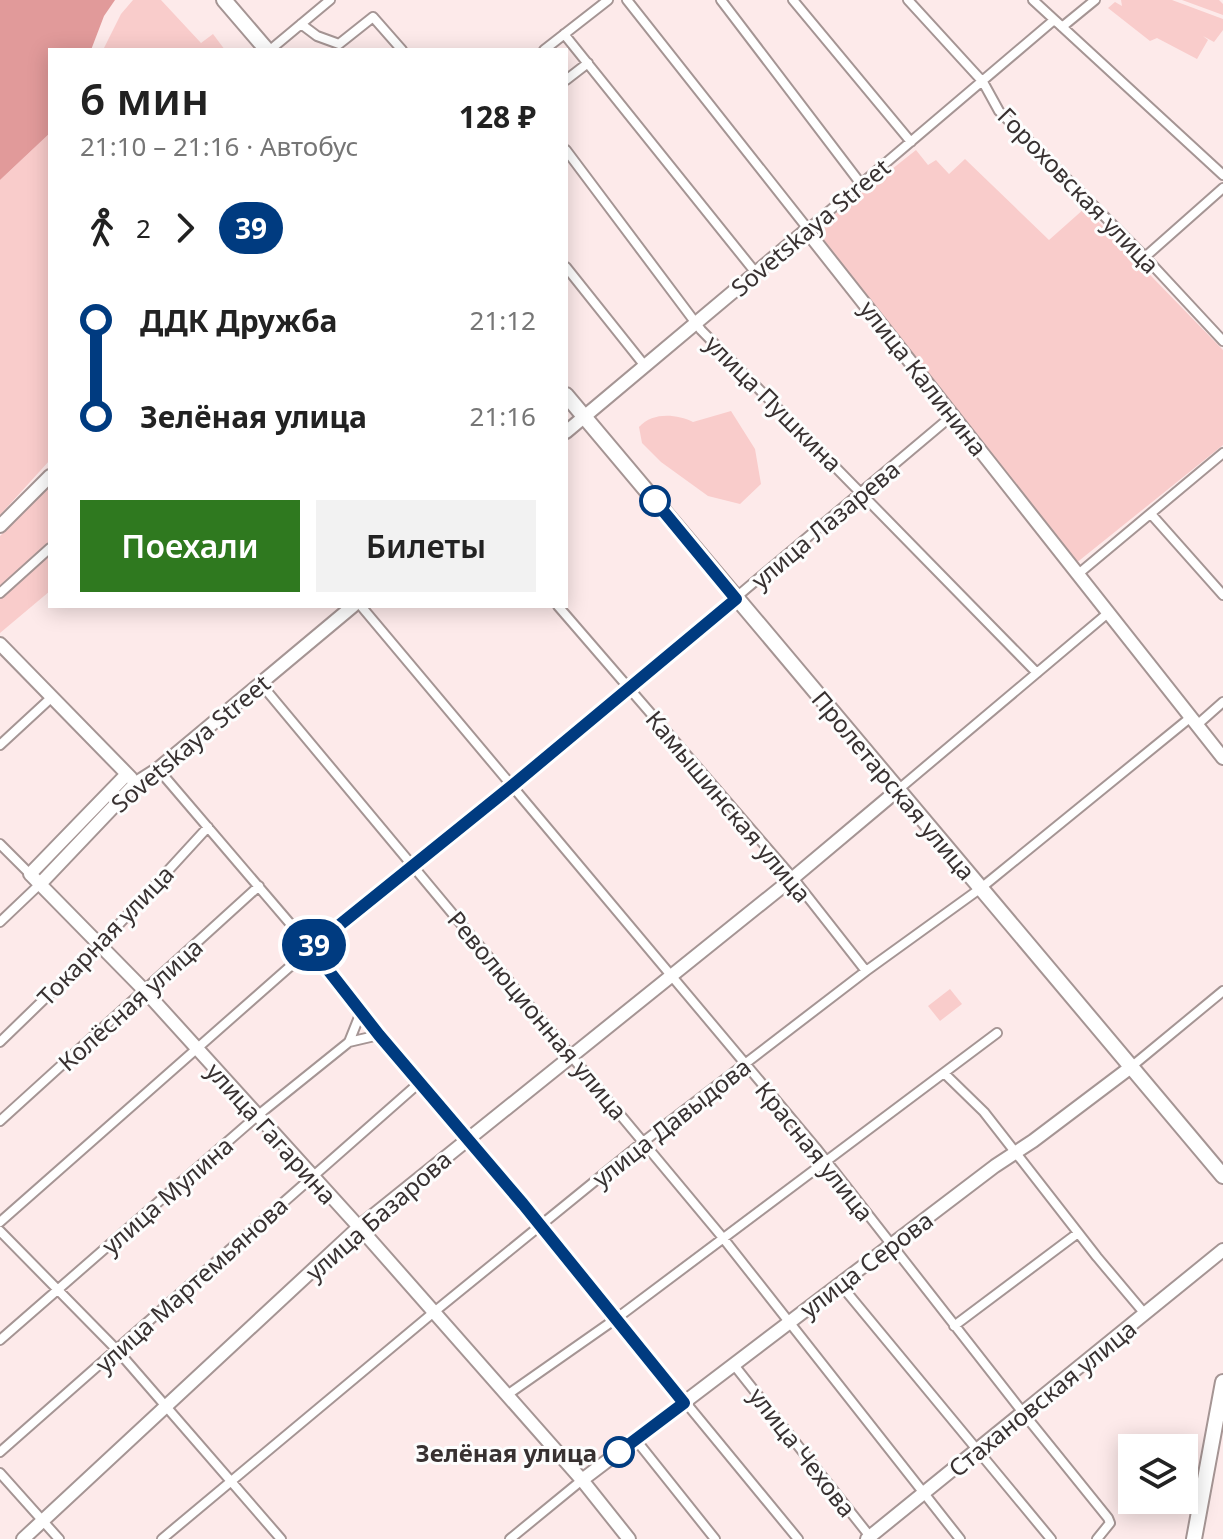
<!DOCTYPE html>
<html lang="ru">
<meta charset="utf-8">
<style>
:root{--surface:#fff;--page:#f2f2f2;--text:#222;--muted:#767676;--accent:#2f791f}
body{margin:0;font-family:"Noto Sans",sans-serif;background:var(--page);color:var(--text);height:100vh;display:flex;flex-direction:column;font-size:30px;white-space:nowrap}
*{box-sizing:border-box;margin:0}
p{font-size:26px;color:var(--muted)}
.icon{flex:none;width:44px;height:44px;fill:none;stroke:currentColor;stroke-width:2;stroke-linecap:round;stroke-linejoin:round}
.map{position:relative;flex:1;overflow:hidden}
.panel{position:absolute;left:48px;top:48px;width:520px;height:560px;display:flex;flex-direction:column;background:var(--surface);border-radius:0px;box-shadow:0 4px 20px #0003}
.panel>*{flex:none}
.badge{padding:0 16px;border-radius:26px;font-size:28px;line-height:52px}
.buttons{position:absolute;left:1118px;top:1434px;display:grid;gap:16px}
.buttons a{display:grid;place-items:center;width:80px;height:80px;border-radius:0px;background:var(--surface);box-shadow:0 4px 20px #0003;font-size:40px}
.map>.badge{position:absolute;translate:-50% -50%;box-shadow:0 0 0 4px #fff}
.legs{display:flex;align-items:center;gap:12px;height:88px;padding:0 32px;font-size:26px}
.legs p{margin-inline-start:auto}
.head{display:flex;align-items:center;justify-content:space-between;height:136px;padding:0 32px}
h1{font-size:44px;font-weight:600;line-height:60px}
.cta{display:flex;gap:16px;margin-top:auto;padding:16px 32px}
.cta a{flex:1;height:92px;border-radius:0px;background:var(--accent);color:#fff;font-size:32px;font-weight:600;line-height:92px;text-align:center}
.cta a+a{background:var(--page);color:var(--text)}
ul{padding:0 32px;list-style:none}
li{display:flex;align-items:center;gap:28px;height:96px;font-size:30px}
li i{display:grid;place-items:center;width:12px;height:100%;margin:0 10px;background:currentColor}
li i::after{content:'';width:20px;height:20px;margin:-10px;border:6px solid;border-radius:50%;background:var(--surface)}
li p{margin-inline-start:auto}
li:first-child i{background:linear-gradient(#0000 50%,currentColor 0)}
li:last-child i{background:linear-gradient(currentColor 50%,#0000 0)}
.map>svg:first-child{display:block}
</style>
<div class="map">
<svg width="1223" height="1539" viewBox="0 0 1223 1539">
<rect width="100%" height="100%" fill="#fdeaea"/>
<!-- green -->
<path fill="#f9cccb" d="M133 0H161L201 43 213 34 225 50H103L121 14Z
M1121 0H1172L1223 19V30L1214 42 1203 36 1208 40 1197 59 1157 38 1150 41 1108 8 1115 2 1122 6Z
M1182 0H1219L1223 4V15Z
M50 133V460L0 515V180Z
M916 150 928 165 936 160 949 174 965 159 1049 240 1085 208 1223 350V445L1075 564 814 231Z
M731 411 755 449 761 484 740 504 708 496 661 462 642 443 639 427C653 412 676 414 693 422Z
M50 484V591L0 633V536Z
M950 989 962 1004 940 1021 928 1006Z"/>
<!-- water -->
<path fill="#e19a9a" d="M0 0H115L104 16 91 50H50V133L0 180Z"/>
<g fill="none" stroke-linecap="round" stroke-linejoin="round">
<defs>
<path id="street" d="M627 0 808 229 1054 20
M721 0 861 184
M793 0 911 142
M908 0 983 82 999 111 1145 257 1223 341
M1033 0 1223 175
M301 24 317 36 339 44 373 17 402 50
M1062 27 1095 0
M564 34 756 273
M270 50 330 0
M544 50 608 0
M566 80 588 63
M566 150 701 330 1037 673
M1145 257 1223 188
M566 267 645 366
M1151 514 1223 595
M1077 575 1223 453
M0 593 50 548
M361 606 816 1148 1024 1414 1108 1518 1110 1523 1097 1539
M558 606 793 878 866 971
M261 684 723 1238 960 1539
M1197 725 1223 702
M0 745 52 697
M158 769 311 948 419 1083 468 1138 798 1539
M899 789 1108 613
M0 844 30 874
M0 922 40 884
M0 1042 99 946 208 827
M349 1042 379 1035
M1131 1067 1223 991
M944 1073 984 1112 1097 1257 1145 1314
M0 1121 259 886
M0 1222 311 948 513 785 954 414
M0 1231 117 1350 281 1539
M840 1284 1051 1539
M954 1326 1078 1233
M0 1340 257 1116 349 1042 361 1012
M734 1365 872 1539
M507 1395 617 1318 997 1033
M636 1440 715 1539
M0 1452 419 1083
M0 1473 59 1539
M162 1539 434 1312 643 1142 866 971 981 888 1191 717
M510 1539 582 1480"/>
<path id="secondary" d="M566 432 808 229 807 231 1223 758
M0 526 50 476
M0 644 131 778
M127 774 30 874 145 991 359 1227 582 1480 629 1539
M40 884 136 783 158 769 353 606
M582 1480 995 1166 1033 1141 1131 1067
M23 1539 359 1227 793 878 899 789
M867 1539 1223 1250"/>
<path id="primary" d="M224 0 267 50
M566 395 1223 1176
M1194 1539 1223 1382"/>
</defs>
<!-- street casing -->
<use href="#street" stroke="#a59594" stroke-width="12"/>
<!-- secondary casing -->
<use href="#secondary" stroke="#a59594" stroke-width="16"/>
<!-- primary casing -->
<use href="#primary" stroke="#a59594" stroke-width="18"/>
<!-- street -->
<use href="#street" stroke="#fff" stroke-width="8"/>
<!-- secondary -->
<use href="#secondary" stroke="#fff" stroke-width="12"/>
<!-- primary -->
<use href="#primary" stroke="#fff" stroke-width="14"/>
</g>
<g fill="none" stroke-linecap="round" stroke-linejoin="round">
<defs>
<path id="line-1" d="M619 1452 684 1403 523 1204 379 1035 311 948 513 785 736 599 655 501"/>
</defs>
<!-- line-1 casing -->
<use href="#line-1" stroke="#fff" stroke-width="18"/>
<!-- line-1 -->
<use href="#line-1" stroke="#003b80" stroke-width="12"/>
</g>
<!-- markers -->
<g fill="#fff" stroke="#003b80" stroke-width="4">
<circle cx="655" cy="501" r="14"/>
<circle cx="619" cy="1452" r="14"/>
</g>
<g text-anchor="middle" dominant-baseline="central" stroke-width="6" stroke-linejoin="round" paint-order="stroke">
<!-- street labels -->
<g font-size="24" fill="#383131" stroke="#fdfdfd">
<text transform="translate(1079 190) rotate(46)">Гороховская улица</text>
<text transform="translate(810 227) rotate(-40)">Sovetskaya Street</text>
<text transform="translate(924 378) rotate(52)">улица Калинина</text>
<text transform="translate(774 403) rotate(45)">улица Пушкина</text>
<text transform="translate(825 524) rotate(-40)">улица Лазарева</text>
<text transform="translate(190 743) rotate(-40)">Sovetskaya Street</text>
<text transform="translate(894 785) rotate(50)">Пролетарская улица</text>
<text transform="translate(729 806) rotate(50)">Камышинская улица</text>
<text transform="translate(105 935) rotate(-46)">Токарная улица</text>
<text transform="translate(130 1004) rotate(-42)">Колёсная улица</text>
<text transform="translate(538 1015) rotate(50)">Революционная улица</text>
<text transform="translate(671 1122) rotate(-38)">улица Давыдова</text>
<text transform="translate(272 1133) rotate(48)">улица Гагарина</text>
<text transform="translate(815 1151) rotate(51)">Красная улица</text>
<text transform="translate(167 1195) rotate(-41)">улица Мулина</text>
<text transform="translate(378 1215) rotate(-41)">улица Базарова</text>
<text transform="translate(866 1264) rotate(-37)">улица Серова</text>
<text transform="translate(191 1284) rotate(-42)">улица Мартемьянова</text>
<text transform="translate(1042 1398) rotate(-39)">Стахановская улица</text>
<text transform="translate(803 1452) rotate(52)">улица Чехова</text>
</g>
<!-- stop labels -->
<g font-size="24" font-weight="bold" fill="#383131" stroke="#fdfdfd" text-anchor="end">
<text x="597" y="1452">Зелёная улица</text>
</g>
</g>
</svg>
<div class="buttons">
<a><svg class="icon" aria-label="layers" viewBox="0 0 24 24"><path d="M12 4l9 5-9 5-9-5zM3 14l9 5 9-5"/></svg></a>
</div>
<b class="badge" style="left:314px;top:945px;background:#003b80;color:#fff">39</b>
<section class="panel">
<div class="head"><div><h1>6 мин</h1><p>21:10 – 21:16 · Автобус</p></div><b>128 ₽</b></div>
<div class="legs"><svg class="icon" aria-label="walk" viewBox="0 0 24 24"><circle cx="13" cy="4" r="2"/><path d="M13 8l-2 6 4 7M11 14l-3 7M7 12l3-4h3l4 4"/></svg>2<svg class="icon" aria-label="forward" viewBox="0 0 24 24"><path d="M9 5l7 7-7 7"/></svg><b class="badge" style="background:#003b80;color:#fff">39</b></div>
<ul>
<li><i style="color:#003b80"></i><b>ДДК Дружба</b><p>21:12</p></li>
<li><i style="color:#003b80"></i><b>Зелёная улица</b><p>21:16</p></li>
</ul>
<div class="cta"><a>Поехали</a><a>Билеты</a></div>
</section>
</div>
